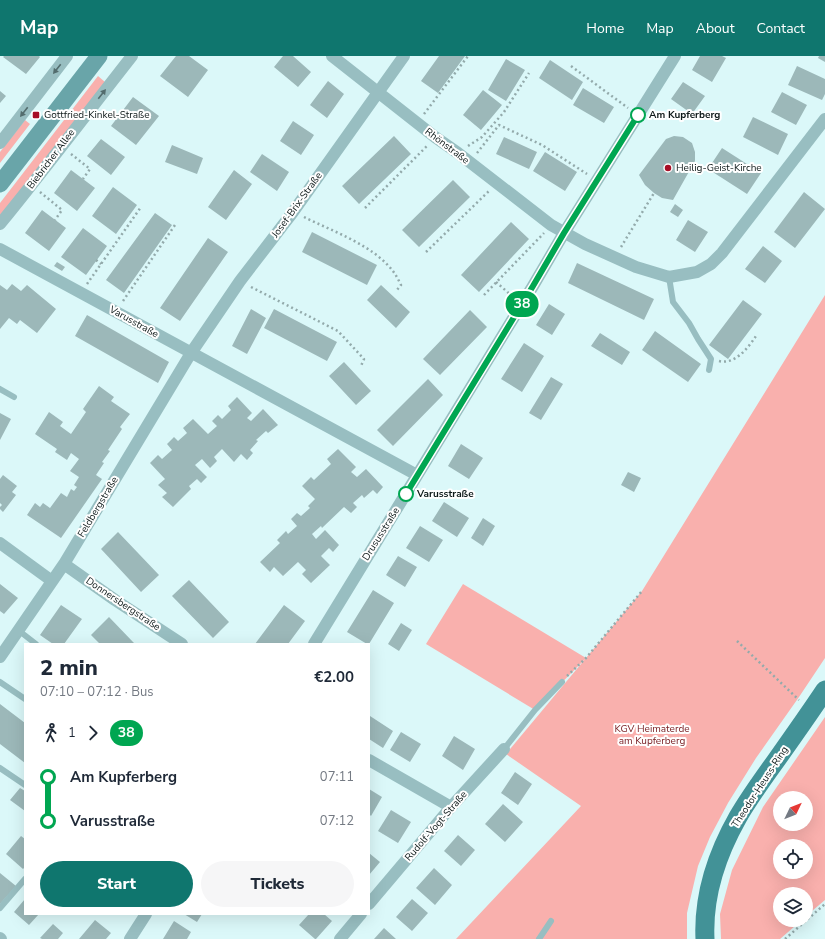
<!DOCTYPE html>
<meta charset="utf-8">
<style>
:root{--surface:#fff;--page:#f6f6f7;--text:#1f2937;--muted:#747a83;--accent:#0f766e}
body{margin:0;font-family:"Nunito Sans",sans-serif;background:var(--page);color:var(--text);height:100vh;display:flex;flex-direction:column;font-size:15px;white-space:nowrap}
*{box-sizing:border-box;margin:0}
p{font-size:13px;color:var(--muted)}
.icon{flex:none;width:22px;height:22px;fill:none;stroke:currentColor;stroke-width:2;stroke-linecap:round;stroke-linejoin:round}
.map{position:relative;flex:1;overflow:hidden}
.side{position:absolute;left:24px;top:587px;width:346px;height:272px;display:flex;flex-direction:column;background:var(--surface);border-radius:0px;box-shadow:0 4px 16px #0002}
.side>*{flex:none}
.badge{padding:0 8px;border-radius:13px;font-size:14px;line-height:26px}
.needle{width:26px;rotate:47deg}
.tools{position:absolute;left:773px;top:735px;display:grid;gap:8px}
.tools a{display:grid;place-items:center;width:40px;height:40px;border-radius:50%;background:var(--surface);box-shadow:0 4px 16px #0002;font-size:20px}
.map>.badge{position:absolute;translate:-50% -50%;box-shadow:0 0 0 2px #fff}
.legs{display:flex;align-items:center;gap:6px;height:44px;padding:0 16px;font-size:13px}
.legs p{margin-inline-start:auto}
.headline{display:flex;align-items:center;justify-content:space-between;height:68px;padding:0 16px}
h1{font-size:22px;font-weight:800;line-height:30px}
.primary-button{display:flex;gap:8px;margin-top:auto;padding:8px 16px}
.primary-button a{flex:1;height:46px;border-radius:24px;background:var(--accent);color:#fff;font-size:16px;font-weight:800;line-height:46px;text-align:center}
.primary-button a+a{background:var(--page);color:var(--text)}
ul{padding:0 16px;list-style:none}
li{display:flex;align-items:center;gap:14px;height:44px;font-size:15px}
li i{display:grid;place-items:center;width:6px;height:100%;margin:0 5px;background:currentColor}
li i::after{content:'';width:10px;height:10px;margin:-5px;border:3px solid;border-radius:50%;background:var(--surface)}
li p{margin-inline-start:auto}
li:first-child i{background:linear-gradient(#0000 50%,currentColor 0)}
li:last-child i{background:linear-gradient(currentColor 50%,#0000 0)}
header{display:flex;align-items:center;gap:24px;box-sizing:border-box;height:56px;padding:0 20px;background:var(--accent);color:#fff}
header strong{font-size:19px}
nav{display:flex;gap:22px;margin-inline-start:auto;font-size:14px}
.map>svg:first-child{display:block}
</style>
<header>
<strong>Map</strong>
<nav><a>Home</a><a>Map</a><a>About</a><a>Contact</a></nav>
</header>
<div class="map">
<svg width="825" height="883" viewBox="0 0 825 883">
<rect width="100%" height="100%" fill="#dbf8f9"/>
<!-- green -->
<path fill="#f9b0ad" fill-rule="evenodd" d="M98 20 105 26 0 162V147Z
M25 64 30 68 0 107V96Z
M825 239V602L799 641 756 702 728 747 710 781 698 810 687 857V883H456L581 750 506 698 586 602 535 654 426 588 463 528 586 602 642 535Z
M825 661V844L806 860V838H780V864H802L780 883H721L720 858 732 814 763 751ZM780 742H806V768H780ZM780 790H806V816H780Z"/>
<!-- building -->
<path fill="#9cb8b9" d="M4 0H39L40 1 26 18 3 1Z
M176 0H189L208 14 188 41 160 20Z
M283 0H293L311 16 298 31 274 11Z
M439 0H465L438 37 421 25Z
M700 0H722L726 2 712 26 692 14Z
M819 0H825V6L818 2Z
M506 3 525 14 506 45 488 34Z
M550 4 583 26 572 44 539 22Z
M797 10 825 23V38L822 44 788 29Z
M328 25 344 38 327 62 310 49Z
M683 26 705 40 692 58 671 43Z
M583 32 614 51 604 67 573 49Z
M483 34 502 49 481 74 463 59Z
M0 35 6 40 0 47Z
M782 36 807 49 796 69 771 56Z
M133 41 159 60 136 89 111 70Z
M753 61 788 78 778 99 743 81Z
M293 65 314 79 301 99 280 85Z
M394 80 411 98 359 148 342 130Z
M674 80 683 81 692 87 695 96V105L673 144 662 142 654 137 645 129 639 119 666 83Z
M504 81 537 96 529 113 496 98Z
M101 83 125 101 111 119 87 100Z
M172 89 203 102 197 118 165 106Z
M722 92 761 117 747 138 708 113Z
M545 96 577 116 565 135 533 115Z
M262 98 289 116 277 135 250 116Z
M71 114 95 132 77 155 54 137Z
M234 114 252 128 226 164 208 151Z
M453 124 470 141 419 191 402 174Z
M113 131 137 149 116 178 92 160Z
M804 136 825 153 795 192 774 176Z
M675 148 683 154 678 161 670 156Z
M42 154 66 172 49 195 25 177Z
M155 157 172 169 124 237 106 224Z
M688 164 708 176 695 196 676 184Z
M511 166 529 183 479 236 461 219Z
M83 172 107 190 86 219 61 201Z
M312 176 377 209 367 229 302 196Z
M208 182 228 196 180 265 160 252Z
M763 190 782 205 765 227 745 213Z
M57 206 65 211 62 215 54 210Z
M577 207 654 243 644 264 568 227Z
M12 228 21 235 27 229 56 253 37 277 20 264 17 268 9 262 0 273V229L7 234Z
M381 229 410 256 396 272 367 244Z
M743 244 762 258 728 303 709 289Z
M549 248 565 258 552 279 536 269Z
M251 253 266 262 247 298 232 290Z
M274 253 337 286 327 305 264 272Z
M470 254 487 271 440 319 423 303Z
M87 259 169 306 158 327 75 280Z
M655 275 701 308 688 326 642 294Z
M600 277 630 296 622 309 591 290Z
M524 287 544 300 522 336 501 323Z
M344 306 371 335 356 349 329 320Z
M551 321 563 328 541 364 529 357Z
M428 323 443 339 393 390 377 374Z
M99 330 114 341 111 345 130 358 120 371 122 373 108 394 110 395 102 406 104 407 96 419 102 423 61 482 27 459 35 447 40 451 43 447 50 452 61 437 67 441 71 433 74 435 77 431 74 429 79 421 70 415 79 403 71 397 67 404 55 396 57 393 35 378 49 356 63 366 60 370 71 378 86 356 83 353Z
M237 341 252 357 247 362 251 365 263 353 278 369 268 377 266 375 256 384 258 385 250 394 253 397 247 404 241 398 234 406 222 393 214 401 217 405 210 412 202 403 195 409 207 421 201 427 197 423 189 430 191 433 173 451 162 441 167 437 158 429 165 423 150 407 158 399 162 403 172 394 167 388 174 381 178 385 187 377 183 372 193 363 208 378 217 370 212 365 218 359 222 363 231 354 228 350Z
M0 357 11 363 0 384Z
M461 388 483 402 469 423 448 410Z
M338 393 356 411 351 416 357 421 366 413 383 431 377 438 373 434 364 442 362 439 353 447 357 451 351 457 344 451 322 472 321 470 312 478 316 483 325 474 339 489 333 496 329 492 321 500 330 509 311 527 302 518 306 514 298 506 283 520 274 511 270 516 260 506 280 487 277 484 286 475 288 478 297 470 291 463 297 457 301 460 310 452 308 450 315 443 302 430 311 421 314 424 331 408 327 403Z
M628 416 641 422 634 436 621 429Z
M3 419 17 430 12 436 16 439 3 456 0 453V451L2 449 0 447V423Z
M444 446 469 462 457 481 432 465Z
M483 462 495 470 483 490 471 482Z
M420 470 443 484 429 506 406 492Z
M118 476 159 519 141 536 101 493Z
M398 500 417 511 405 531 386 519Z
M189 524 229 566 213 582 172 540Z
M0 528 18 542 4 558 0 555Z
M373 534 394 547 369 588H367L347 576Z
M61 549 82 563 64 588H53L40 579Z
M284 549 305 565 288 588H255Z
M109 561 133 586 135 588H100L91 579Z
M401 567 412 574 399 595 388 588Z
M0 648 25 667V707L0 688Z
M370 660 393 675 383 692 369 683V662Z
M401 676 421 688 410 706 390 694Z
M454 680 475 693 463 714 442 700Z
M515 716 532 728 518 749 501 737Z
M20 732 25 735V755L10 744Z
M369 733 382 741 371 760 369 758Z
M503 748 523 766 505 786 485 768Z
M391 754 411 766 398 787 378 775Z
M458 779 475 794 461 810 444 795Z
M21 780 25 783V811L23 813 6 798Z
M369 797 380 806 369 819Z
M434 812 452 829 435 849 416 832Z
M0 817 16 830 0 848Z
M25 843V858H39L29 869 14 856Z
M412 843 428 857 412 875 396 861Z
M184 858H202L197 866Z
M309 858H324L332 865 316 883H315L299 869Z
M95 864 111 877 106 883H79Z
M174 865 191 876 187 883H163Z
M53 868 63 877 58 883H42L40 882Z
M384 872 396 883H374Z"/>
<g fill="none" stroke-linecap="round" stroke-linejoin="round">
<!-- path -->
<path stroke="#93aaab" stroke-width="2.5" stroke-dasharray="2 3" stroke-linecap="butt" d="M571 10 628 52
M424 58 468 0
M468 90 482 81 504 56 529 17
M477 97 499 69 542 89 587 118
M71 98 90 113 83 123
M40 136 62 154 55 164
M365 152 427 90
M304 161C334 176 376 190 395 218 397 221 399 225 401 229L397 234
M621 191 654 137
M426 196 489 135
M96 204 101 208
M496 226 512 240
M87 228 141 151
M251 231 338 275 364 303 361 310
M484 239 544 177
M123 245 175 169
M719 305C735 309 748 292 756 280
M737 585 799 644
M567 620 586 602 642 535
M785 883 825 848"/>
<!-- lane -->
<path stroke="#98bec1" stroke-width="6" d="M669 221 673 246 689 267 698 283 711 303 709 314
M0 333 14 341
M18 574 36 588
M0 626 25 643
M504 693 535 654 562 626
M0 712 25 729
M0 852 25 823
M539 883 551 865"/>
<!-- street -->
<path stroke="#98bec1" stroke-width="12" d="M332 0 435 81 458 97 551 169 585 188 636 211 669 221 697 216 711 208 722 197 825 63
M0 87 67 0
M0 168C45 113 88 56 132 0
M0 193 417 419
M0 487 52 525
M64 508 115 544 182 588
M314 588 533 230 564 177 675 0
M0 601 64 508 191 297 240 225 293 156 404 0
M369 704 451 751
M369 848 451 751 504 693
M0 882 1 883
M130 883 146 858
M340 883 361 858"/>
<!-- secondary -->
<path stroke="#69a5a9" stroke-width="17" d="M0 128 99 0"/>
<!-- primary -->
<path stroke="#429297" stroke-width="19" d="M705 883C703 841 717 798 738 761 749 742 762 724 775 706 792 682 809 658 825 634"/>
</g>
<!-- one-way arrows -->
<defs><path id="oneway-solid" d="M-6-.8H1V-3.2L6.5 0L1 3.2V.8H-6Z"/></defs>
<g fill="#536c6d">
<use href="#oneway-solid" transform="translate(57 13) rotate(128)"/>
<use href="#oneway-solid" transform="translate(102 38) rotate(-52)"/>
<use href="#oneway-solid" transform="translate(24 56) rotate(128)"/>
</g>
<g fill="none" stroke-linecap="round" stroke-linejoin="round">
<defs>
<path id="line-1" d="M406 438 533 230 564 177 638 59"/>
</defs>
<!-- line-1 casing -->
<use href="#line-1" stroke="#fff" stroke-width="9"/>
<!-- line-1 -->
<use href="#line-1" stroke="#00a651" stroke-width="6"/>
</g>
<!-- markers -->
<g fill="#a70e26" stroke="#fff" stroke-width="1.5">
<rect x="32" y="55" width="8" height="8" rx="2"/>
<circle cx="668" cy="112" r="4"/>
</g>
<g fill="#fff" stroke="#00a651" stroke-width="2">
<circle cx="638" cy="59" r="7"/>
<circle cx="406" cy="438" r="7"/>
</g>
<g text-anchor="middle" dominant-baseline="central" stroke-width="4" stroke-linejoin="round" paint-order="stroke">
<!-- poi labels -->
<g font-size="10" fill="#0e1919" stroke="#fff" text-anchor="start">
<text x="44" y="59">Gottfried-Kinkel-Straße</text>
<text x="676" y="112">Heilig-Geist-Kirche</text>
</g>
<!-- stop labels -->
<g font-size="10" font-weight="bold" fill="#0e1919" stroke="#fff" text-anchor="start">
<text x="649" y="59">Am Kupferberg</text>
<text x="417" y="438">Varusstraße</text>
</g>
<!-- street labels -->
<g font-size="10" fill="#0e1919" stroke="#fff">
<text transform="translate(447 90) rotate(37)">Rhönstraße</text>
<text transform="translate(51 103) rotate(-53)">Biebricher Allee</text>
<text transform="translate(297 149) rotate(-54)">Josef-Brix-Straße</text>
<text transform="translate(134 266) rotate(29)">Varusstraße</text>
<text transform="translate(98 451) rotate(-59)">Feldbergstraße</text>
<text transform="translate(381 478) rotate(-58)">Drususstraße</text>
<text transform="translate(123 548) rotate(34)">Donnersbergstraße</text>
<text transform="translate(760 731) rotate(-57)">Theodor-Heuss-Ring</text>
<text transform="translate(436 770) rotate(-49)">Rudolf-Vogt-Straße</text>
</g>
<!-- park labels -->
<g font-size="10" fill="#7b2327" stroke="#fff">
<text x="652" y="673">KGV Heimaterde<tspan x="652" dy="12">am Kupferberg</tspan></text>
</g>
</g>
</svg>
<div class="tools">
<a><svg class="needle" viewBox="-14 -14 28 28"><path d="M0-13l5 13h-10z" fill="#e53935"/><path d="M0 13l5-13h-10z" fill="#747a83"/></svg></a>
<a><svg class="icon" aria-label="locate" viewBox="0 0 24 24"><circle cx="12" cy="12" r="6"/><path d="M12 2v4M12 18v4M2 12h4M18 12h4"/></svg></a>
<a><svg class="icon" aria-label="layers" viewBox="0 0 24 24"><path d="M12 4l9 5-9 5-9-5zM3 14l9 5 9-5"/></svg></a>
</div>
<b class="badge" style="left:522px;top:248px;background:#00a651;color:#fff">38</b>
<section class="side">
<div class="headline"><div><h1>2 min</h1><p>07:10 – 07:12 · Bus</p></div><b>€2.00</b></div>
<div class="legs"><svg class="icon" aria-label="walk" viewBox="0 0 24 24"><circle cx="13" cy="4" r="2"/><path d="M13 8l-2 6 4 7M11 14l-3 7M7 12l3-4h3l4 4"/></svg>1<svg class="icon" aria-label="forward" viewBox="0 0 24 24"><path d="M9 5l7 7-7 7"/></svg><b class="badge" style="background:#00a651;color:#fff">38</b></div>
<ul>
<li><i style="color:#00a651"></i><b>Am Kupferberg</b><p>07:11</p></li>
<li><i style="color:#00a651"></i><b>Varusstraße</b><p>07:12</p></li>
</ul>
<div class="primary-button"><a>Start</a><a>Tickets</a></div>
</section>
</div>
